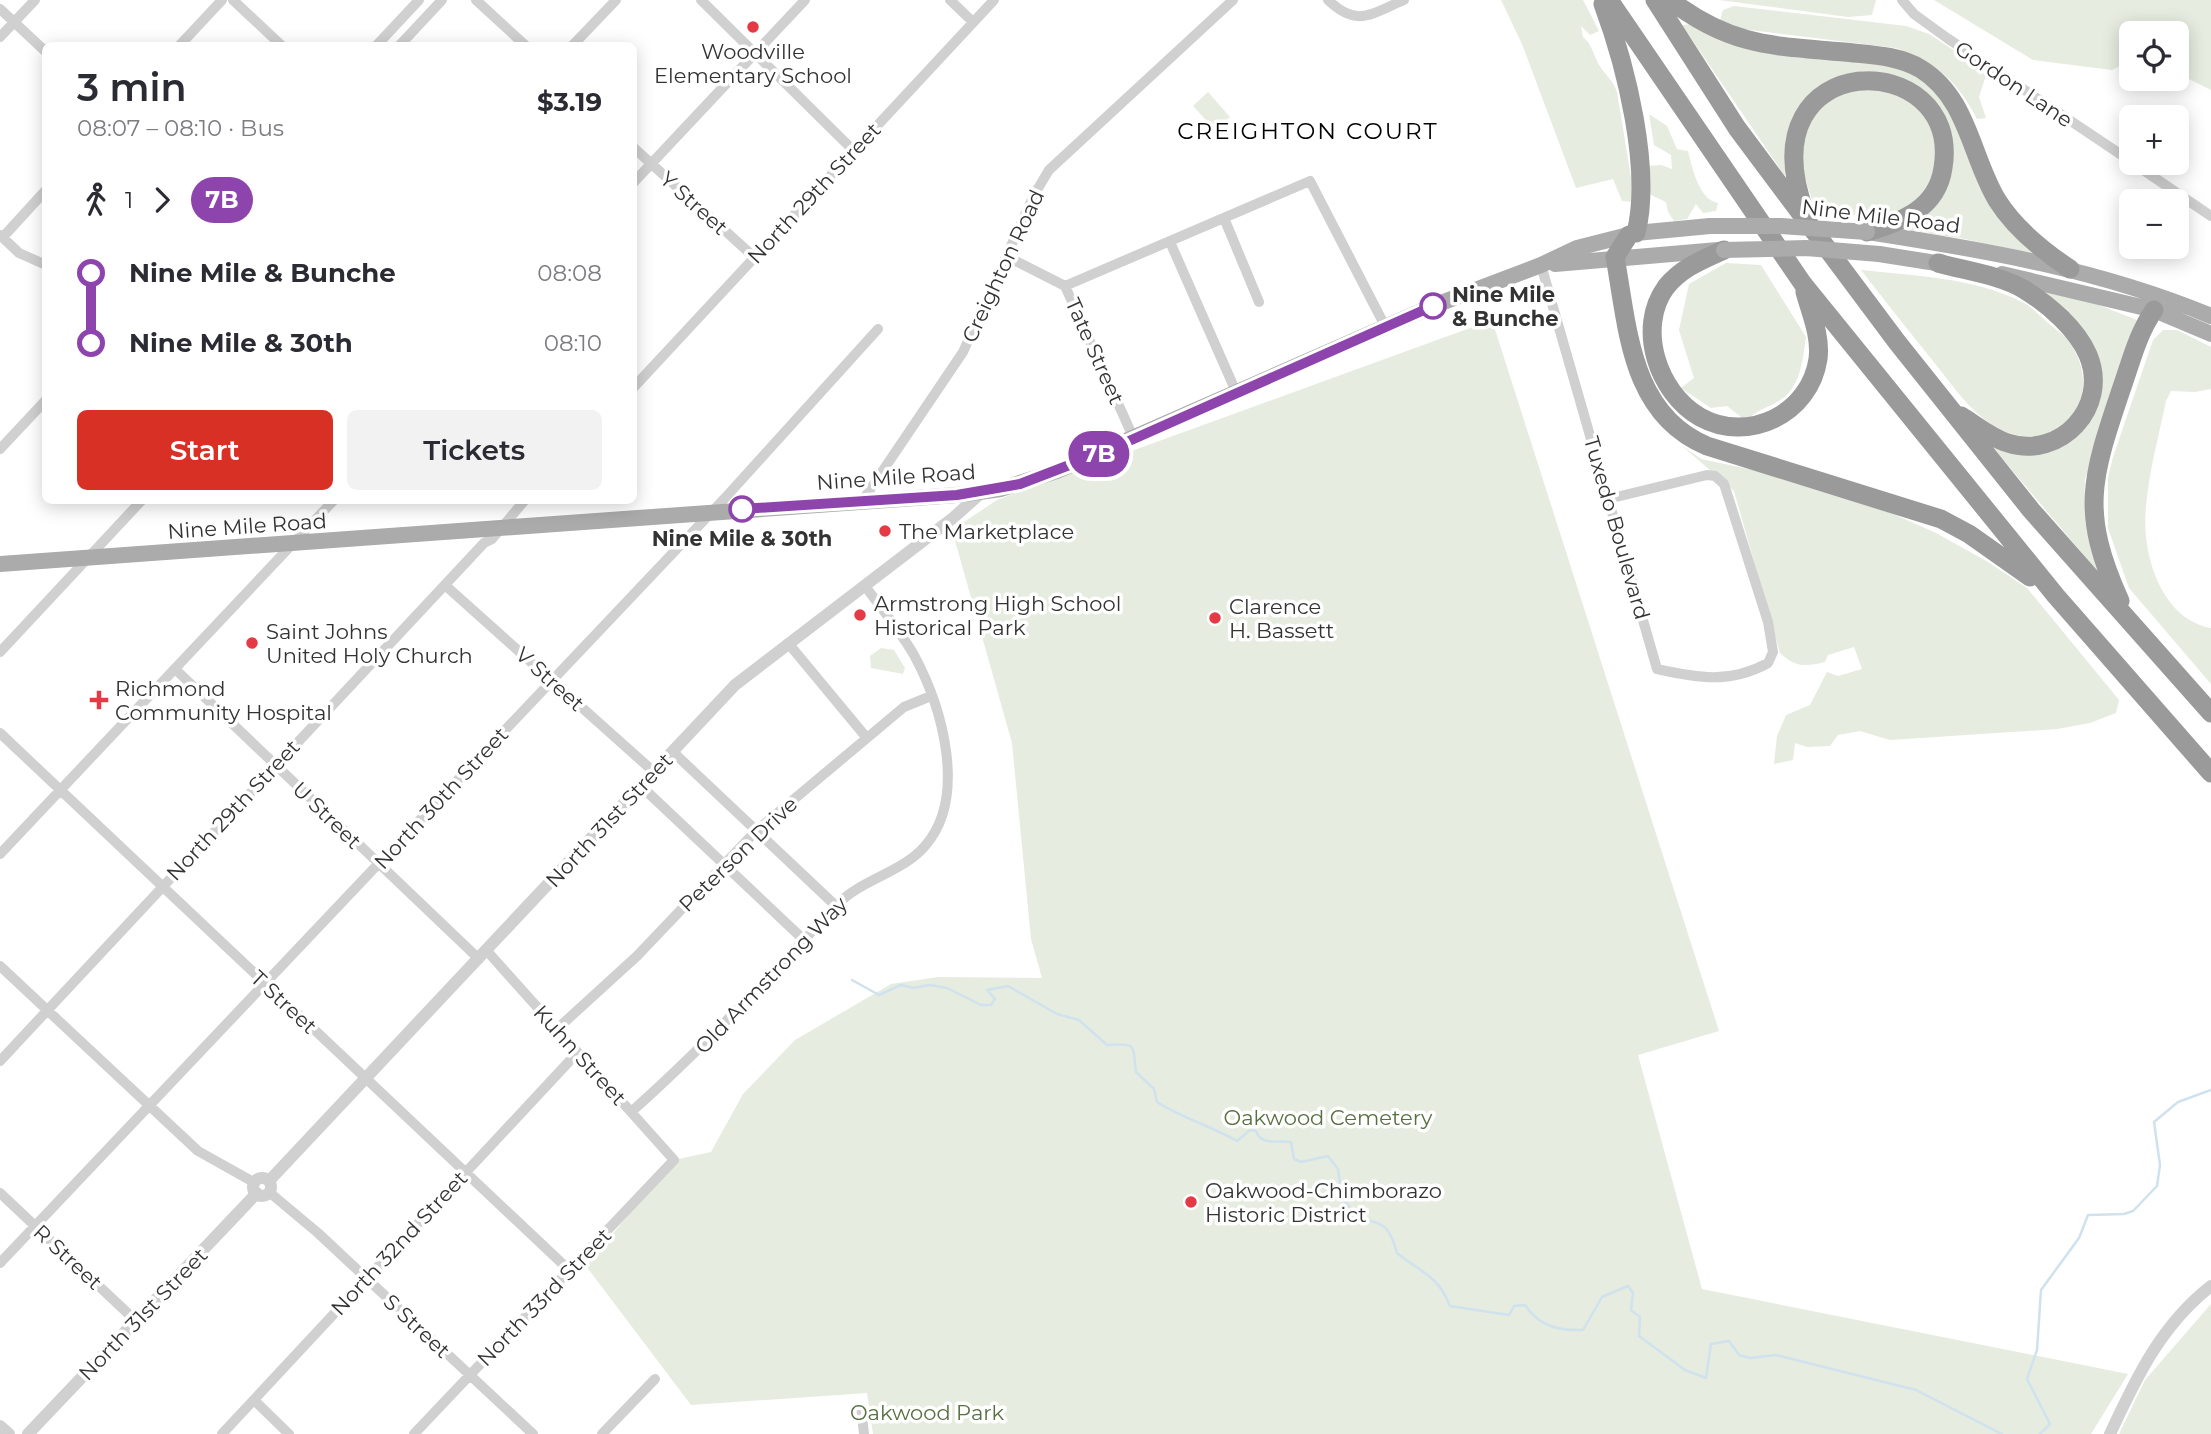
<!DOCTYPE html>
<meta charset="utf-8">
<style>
:root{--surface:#fff;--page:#f2f2f3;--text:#2b2b33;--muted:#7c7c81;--accent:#d93025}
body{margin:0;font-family:Montserrat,sans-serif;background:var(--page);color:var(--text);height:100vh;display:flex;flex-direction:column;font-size:26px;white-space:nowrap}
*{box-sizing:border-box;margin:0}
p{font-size:23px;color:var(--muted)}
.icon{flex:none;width:38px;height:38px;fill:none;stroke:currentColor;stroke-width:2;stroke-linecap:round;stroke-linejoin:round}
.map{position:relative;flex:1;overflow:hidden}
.panel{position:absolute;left:42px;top:42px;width:595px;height:462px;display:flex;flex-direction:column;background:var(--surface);border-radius:10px;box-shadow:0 4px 18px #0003}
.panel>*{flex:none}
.badge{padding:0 14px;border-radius:23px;font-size:24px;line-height:46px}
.fabs{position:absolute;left:2119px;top:21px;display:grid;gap:14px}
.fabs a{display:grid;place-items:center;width:70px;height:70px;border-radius:10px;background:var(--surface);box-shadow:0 4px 18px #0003;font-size:35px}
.map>.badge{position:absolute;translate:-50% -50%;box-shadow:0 0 0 4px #fff}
.legs{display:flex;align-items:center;gap:10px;height:77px;padding:0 35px;font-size:23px}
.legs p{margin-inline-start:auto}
.summary{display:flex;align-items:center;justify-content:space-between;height:119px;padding:0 35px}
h1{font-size:38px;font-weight:600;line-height:52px}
.cta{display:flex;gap:14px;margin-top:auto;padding:14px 35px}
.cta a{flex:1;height:80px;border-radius:10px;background:var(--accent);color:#fff;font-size:28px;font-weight:600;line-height:80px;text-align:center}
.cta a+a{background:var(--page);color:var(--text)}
ul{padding:0 35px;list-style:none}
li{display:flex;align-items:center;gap:24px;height:70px;font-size:26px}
li i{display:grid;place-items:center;width:10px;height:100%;margin:0 9px;background:currentColor}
li i::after{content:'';width:18px;height:18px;margin:-9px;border:5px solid;border-radius:50%;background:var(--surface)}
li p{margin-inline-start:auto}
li:first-child i{background:linear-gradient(#0000 50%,currentColor 0)}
li:last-child i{background:linear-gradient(currentColor 50%,#0000 0)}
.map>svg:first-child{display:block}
</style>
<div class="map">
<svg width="2211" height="1434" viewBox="0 0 2211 1434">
<rect width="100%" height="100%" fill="#fff"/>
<!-- green -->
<path fill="#e6ecdf" d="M1501 0H1583L1599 31 1590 35 1581 26 1583 37C1593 45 1593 56 1601 68 1607 77 1613 80 1617 92L1635 202 1622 201 1613 179 1576 188 1522 44Z
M1719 0H1876L1872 15 1848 17Z
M1934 0H2211V90L2177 73V33H2132L2131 60 2112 70 2033 60Z
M1734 6 1906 26 1929 34 1987 72 1979 97 1986 118 1977 119C1959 83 1935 61 1896 48L1742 29 1720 21 1723 10Z
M1692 24 1901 66 1935 89 2039 255 1960 238 1897 229 1949 175 1952 150 1947 125C1929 111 1903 84 1883 74 1871 69 1858 72 1846 75 1797 86 1783 130 1785 176L1682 25Z
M1865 85C1879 90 1900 93 1911 100 1947 125 1943 200 1898 212 1872 219 1845 214 1818 213 1803 181 1790 133 1820 105 1831 96 1852 91 1865 85Z
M1208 92 1230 117 1215 130 1193 106Z
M1649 114 1667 126 1677 149 1688 151C1692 167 1699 200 1718 203L1716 211 1703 213 1696 204 1687 219 1674 221 1668 212 1666 202 1647 193V166L1661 165 1672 169 1671 155 1654 145Z
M1726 263 1761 265 1806 337C1803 357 1801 385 1783 398 1770 408 1760 407 1746 421L1727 406 1711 408 1681 388 1694 378 1679 330 1689 284Z
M1861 270C1915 276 1972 277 2022 302 2031 306 2039 315 2047 322 2054 328 2065 335 2070 343 2110 403 2051 463 1991 424 1969 410 1953 386 1937 366 1911 334 1886 302 1861 270Z
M2038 290 2094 303 2137 320 2085 479C2083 512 2088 541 2098 572L1990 444 2051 452 2100 374Z
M1492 320 1719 1031 1638 1055 1702 1289 2128 1374 2091 1434H873L867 1393 691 1405 586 1266 674 1160 711 1152 743 1094 795 1040 891 984 938 977 1042 978 1031 939 1012 743 952 530 997 500Z
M2163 330H2177L2211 347V389L2195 392 2171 391 2166 401C2159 435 2149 471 2146 507 2141 553 2161 619 2211 628V684L2129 588 2108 528V478L2113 457 2153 340Z
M1681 445 1701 459 1763 472 1891 513 1936 533 1988 562 2027 588 2119 700 2116 713 2090 723 2057 729 1890 740 1860 731 1838 735 1830 746 1807 747 1795 743 1793 760 1774 764 1777 736 1786 715 1810 705 1827 672 1838 676 1862 669 1854 647 1828 655 1825 662C1805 667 1795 667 1780 653L1734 491Z
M881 648 894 650 905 668 903 674 871 668 870 656Z
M2211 1304V1434H2119L2145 1380Z"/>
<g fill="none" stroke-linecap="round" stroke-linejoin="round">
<!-- stream -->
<path stroke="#cfe2ee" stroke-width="2.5" d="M852 980 879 995 901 985 913 988 930 985 947 988 981 1005H991L995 999 987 990 1008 986 1057 1014 1079 1020 1107 1045C1139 1043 1132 1045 1136 1072L1154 1089 1157 1102C1182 1118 1211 1126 1237 1141L1250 1130 1256 1131C1261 1146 1277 1140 1291 1142L1294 1159 1301 1162 1328 1156 1338 1169 1342 1197 1356 1217C1384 1224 1389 1224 1397 1253 1420 1272 1438 1275 1450 1306L1509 1315 1514 1306 1525 1305C1539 1326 1558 1331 1583 1330L1602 1297 1628 1286 1633 1293 1631 1310 1640 1317 1639 1336 1685 1370 1706 1378 1711 1344 1729 1341 1739 1355 1750 1358 1776 1355 1916 1390 2002 1434
M2040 1434 2050 1424 2027 1379 2037 1350 2041 1290 2079 1238 2088 1215 2124 1214 2133 1211 2157 1186 2160 1165 2154 1122 2178 1102 2211 1090"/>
<!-- minor -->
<path stroke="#d0d0d0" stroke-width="10" d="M233 0 282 46
M476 0 526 46
M701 0 854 151
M950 0 973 22
M1328 0C1357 28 1371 14 1404 0
M1902 0 1914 14 1947 38 2132 162
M0 9 46 52
M0 37 35 0
M179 46 222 0
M376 46 419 0
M399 46 442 0
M572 46 616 0
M634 148 754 257
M2133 163 2211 216
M634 182 805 0
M1224 218 1259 302
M0 235 19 253 46 265
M3 237 46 190
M1170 242 1237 394
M1006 256 1065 286 1134 439
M1541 265 1657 669C1697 678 1730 684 1768 663L1773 652 1768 622 1724 484 1715 476 1707 475 1608 499
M1065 286 1310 181 1386 328
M634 387 994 0
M0 449 46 400
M863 500 963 352 1034 195 1049 170 1233 0
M446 586 654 772
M788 643 866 737
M0 652 142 500
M175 669 479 959
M0 733 569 1270
M673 752 836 906
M641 786 804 940
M0 854 334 500
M0 966 198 1151 255 1183
M557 1029 637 956 756 831 904 707 931 696
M0 1061 484 543 492 539 525 500
M631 1112C704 1047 770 976 837 905 861 879 902 873 925 846 968 797 942 707 914 655 900 631 882 609 865 586
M269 1192 318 1233 533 1434
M0 1193 136 1321
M0 1263 725 498 878 329
M254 1400 289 1434
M861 1407 864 1434
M222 1434 577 1053
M414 1434 674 1160 487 951
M602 1434 655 1379"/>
<!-- tertiary -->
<path stroke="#d0d0d0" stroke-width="12" d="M253 1187a9 9 0 1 1 18 0a9 9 0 1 1-18 0Z
M269 1181 735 685 953 518 981 493
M0 1426 9 1434
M28 1434 257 1193
M2110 1434C2136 1378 2161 1325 2211 1286"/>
<!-- primary -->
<path stroke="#ababab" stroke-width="16" d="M1868 232C1985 250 2101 270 2211 316
M1879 254 1949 265
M1555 264 1718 250
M2002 274 2154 310 2211 334
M0 564 957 495 1001 489 1057 471 1433 306 1541 265 1577 248 1636 233 1710 226"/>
<!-- motorway -->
<path stroke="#9a9a9a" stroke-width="19" d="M1609 0 1803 284 2056 596 2211 773
M1655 0 1737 128 1897 342 2031 510 2211 713
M1670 0C1730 46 1772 46 1844 52 1871 55 1898 55 1921 69 1968 98 1971 157 1997 200 2015 229 2043 251 2070 269
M1603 4C1626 66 1652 169 1636 233
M1805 212C1743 44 1963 46 1943 168 1937 209 1901 222 1867 232
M1629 235 1615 257C1628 328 1630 414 1707 446L1941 519 1969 534 2030 577
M1724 250C1702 260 1681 268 1666 287 1636 328 1658 393 1700 417 1748 444 1810 414 1818 359 1821 336 1811 314 1805 292
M1938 263C1966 271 2000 275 2025 290 2049 305 2077 329 2088 355 2110 407 2060 460 2008 443 1991 438 1976 425 1961 416
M2120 601C2080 512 2091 479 2121 390 2131 362 2137 335 2154 310"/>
<!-- primary-bridge -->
<path stroke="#ababab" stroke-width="16" d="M1710 226H1781L1867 232
M1724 250 1806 248 1879 254"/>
</g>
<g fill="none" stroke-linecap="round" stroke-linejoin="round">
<defs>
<path id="line-1" d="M742 509 957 495 1020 484 1111 449 1433 306"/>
</defs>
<!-- line-1 casing -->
<use href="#line-1" stroke="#fff" stroke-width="16"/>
<!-- line-1 -->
<use href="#line-1" stroke="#8e44ad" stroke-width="10"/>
</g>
<!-- markers -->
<g fill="#e63946" stroke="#fff" stroke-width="2.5">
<circle cx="753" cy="27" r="7"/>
<circle cx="885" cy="531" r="7"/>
<circle cx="860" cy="615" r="7"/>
<circle cx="1215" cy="618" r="7"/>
<circle cx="252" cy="643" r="7"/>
<path d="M95.5 689.5h7v7h7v7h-7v7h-7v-7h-7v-7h7z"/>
<circle cx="1191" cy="1202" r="7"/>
</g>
<g fill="#fff" stroke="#8e44ad" stroke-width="3.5">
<circle cx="1433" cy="306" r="12"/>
<circle cx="742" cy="509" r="12"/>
</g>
<g text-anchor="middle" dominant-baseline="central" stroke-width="7" stroke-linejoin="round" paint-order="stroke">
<!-- poi labels -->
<g font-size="21" fill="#333" stroke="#fff" text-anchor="start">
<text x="753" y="51" text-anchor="middle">Woodville<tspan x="753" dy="24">Elementary School</tspan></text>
<text x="899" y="531">The Marketplace</text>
<text x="874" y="603">Armstrong High School<tspan x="874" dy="24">Historical Park</tspan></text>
<text x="1229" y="606">Clarence<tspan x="1229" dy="24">H. Bassett</tspan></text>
<text x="266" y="631">Saint Johns<tspan x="266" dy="24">United Holy Church</tspan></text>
<text x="115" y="688">Richmond<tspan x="115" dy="24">Community Hospital</tspan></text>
<text x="1205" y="1190">Oakwood-Chimborazo<tspan x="1205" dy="24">Historic District</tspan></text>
</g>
<!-- street labels -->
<g font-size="21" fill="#333" stroke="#fff">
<text transform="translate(2014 84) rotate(34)">Gordon Lane</text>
<text transform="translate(814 193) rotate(-47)">North 29th Street</text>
<text transform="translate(694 203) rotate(42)">Y Street</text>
<text transform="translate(1881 216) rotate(7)">Nine Mile Road</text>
<text transform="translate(1003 266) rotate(-65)">Creighton Road</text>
<text transform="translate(1095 351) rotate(66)">Tate Street</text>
<text transform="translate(896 477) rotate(-4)">Nine Mile Road</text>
<text transform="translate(247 526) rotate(-4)">Nine Mile Road</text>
<text transform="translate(1617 528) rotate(74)">Tuxedo Boulevard</text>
<text transform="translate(550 679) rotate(42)">V Street</text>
<text transform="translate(441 798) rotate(-47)">North 30th Street</text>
<text transform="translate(233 810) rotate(-47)">North 29th Street</text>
<text transform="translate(327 815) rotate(44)">U Street</text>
<text transform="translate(609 820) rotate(-47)">North 31st Street</text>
<text transform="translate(738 854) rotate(-44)">Peterson Drive</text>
<text transform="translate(771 975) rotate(-46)">Old Armstrong Way</text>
<text transform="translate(284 1002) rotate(43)">T Street</text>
<text transform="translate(580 1055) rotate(48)">Kuhn Street</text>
<text transform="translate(399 1243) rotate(-47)">North 32nd Street</text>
<text transform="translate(68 1257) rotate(43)">R Street</text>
<text transform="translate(544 1297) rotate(-46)">North 33rd Street</text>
<text transform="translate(143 1314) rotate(-46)">North 31st Street</text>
<text transform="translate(417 1326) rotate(43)">S Street</text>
</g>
<!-- stop labels -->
<g font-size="21" font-weight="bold" fill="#333" stroke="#fff" text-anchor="start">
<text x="1452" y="294">Nine Mile<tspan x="1452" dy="24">&amp; Bunche</tspan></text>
<text x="742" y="538" text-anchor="middle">Nine Mile &amp; 30th</text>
</g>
<!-- park labels -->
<g font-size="21" fill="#56703f" stroke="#fff">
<text x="1328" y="1117">Oakwood Cemetery</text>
<text x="927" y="1412">Oakwood Park</text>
</g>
<!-- neighbourhood labels -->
<g font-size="23" letter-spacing="2" fill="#000" stroke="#fff">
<text x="1308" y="131">CREIGHTON COURT</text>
</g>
</g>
</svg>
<div class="fabs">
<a><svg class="icon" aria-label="locate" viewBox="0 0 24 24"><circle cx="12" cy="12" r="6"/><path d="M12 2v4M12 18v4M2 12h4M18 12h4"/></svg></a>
<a>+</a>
<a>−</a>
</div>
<b class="badge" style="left:1099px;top:454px;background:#8e44ad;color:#fff">7B</b>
<section class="panel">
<div class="summary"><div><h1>3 min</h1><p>08:07 – 08:10 · Bus</p></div><b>$3.19</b></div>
<div class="legs"><svg class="icon" aria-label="walk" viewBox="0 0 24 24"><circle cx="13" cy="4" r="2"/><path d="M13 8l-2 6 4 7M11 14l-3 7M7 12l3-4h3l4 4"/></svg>1<svg class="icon" aria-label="forward" viewBox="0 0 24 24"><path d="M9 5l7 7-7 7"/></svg><b class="badge" style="background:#8e44ad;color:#fff">7B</b></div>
<ul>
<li><i style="color:#8e44ad"></i><b>Nine Mile &amp; Bunche</b><p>08:08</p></li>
<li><i style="color:#8e44ad"></i><b>Nine Mile &amp; 30th</b><p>08:10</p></li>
</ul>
<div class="cta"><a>Start</a><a>Tickets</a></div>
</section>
</div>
